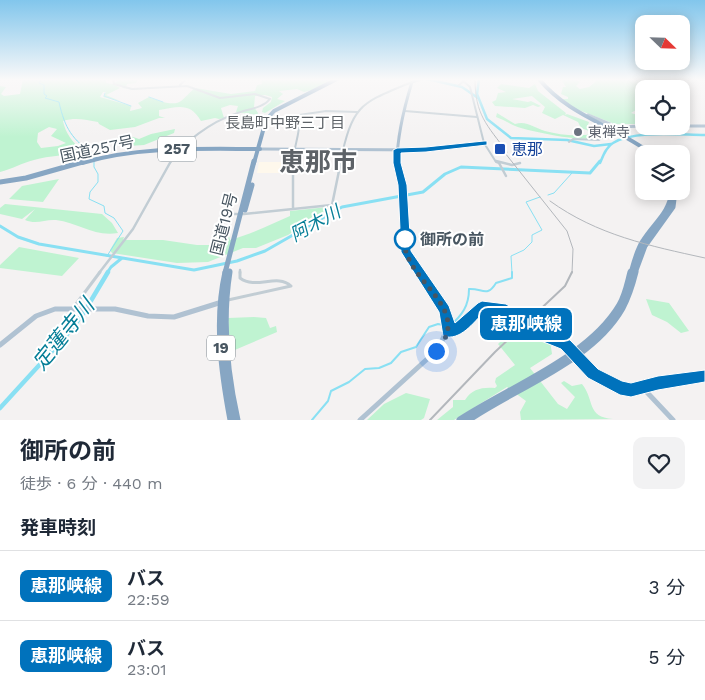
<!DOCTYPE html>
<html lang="ja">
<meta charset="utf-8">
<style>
:root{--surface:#fff;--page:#f2f2f3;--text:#1f2937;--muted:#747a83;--line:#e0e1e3}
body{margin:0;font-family:"Work Sans","Noto Sans JP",sans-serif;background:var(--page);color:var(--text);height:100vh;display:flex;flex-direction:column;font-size:19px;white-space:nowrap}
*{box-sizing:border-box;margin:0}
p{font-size:16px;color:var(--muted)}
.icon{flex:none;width:28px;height:28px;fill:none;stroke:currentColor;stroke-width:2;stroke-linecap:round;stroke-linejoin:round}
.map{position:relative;height:420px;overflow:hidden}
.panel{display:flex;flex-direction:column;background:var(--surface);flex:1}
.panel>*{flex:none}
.badge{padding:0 10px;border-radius:8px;font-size:18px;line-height:32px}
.needle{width:32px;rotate:113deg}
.tools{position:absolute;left:635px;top:15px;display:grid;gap:10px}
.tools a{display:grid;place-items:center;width:55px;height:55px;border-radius:10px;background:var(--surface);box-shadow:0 2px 12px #0003;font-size:25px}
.you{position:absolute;width:25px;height:25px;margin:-12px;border:4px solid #fff;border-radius:50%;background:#1a73e8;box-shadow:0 0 0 8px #1a73e833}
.map>.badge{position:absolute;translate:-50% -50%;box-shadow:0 0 0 2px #fff}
h2{padding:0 20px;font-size:19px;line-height:45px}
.round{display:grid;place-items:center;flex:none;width:52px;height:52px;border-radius:10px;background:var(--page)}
.summary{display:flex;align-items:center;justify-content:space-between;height:85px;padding:0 20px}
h1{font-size:24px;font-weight:700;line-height:38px}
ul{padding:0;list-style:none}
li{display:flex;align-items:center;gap:15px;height:70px;padding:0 20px;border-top:1px solid var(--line)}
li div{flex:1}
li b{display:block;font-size:19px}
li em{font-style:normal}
li .badge{min-width:55px;font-weight:700;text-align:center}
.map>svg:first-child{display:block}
</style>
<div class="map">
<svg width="705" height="420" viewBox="0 0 705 420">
<rect width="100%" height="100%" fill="#f4f2f2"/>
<!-- commercial -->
<path fill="#fef8ec" d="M259 162H291L292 168H282L281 173H257Z"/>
<!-- green -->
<path fill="#bff3d1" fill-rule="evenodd" d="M23 79H106V83L113 84 121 79H138L136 83 127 84 126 87 141 90 122 88 124 86 115 85 120 88 106 95 120 101 103 97 106 92H103L100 97 131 106 130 111 142 108 138 103 149 97C156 100 174 107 181 101 185 98 190 92 195 88L231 94 255 91 257 85 262 84 261 79H332L312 90 304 92 297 89 279 91 283 94 277 99 285 101 265 113 262 112 263 108 271 102 272 97 265 95 255 96 254 107 258 113 257 115 236 112 238 106 230 105 221 108 224 118 219 119 215 118 201 121C190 102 178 107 159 110V116L165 118H159L135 127 110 130 99 124 98 122C86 120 76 117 63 121 65 132 72 142 81 149 66 157 50 155 34 160 22 163 12 169 0 172V86L6 87 1 94 4 96 20 94ZM49 127 57 129 51 136 66 143 58 146 41 148 37 142 38 133Z
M561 79H575L580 82 576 86 580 89 589 87 599 79H648L665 86 674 82 679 84 684 93 681 94V89H644V105L631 113 644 117V124H615L576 109 560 99H568V97L561 94 563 87H566Z
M501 84 529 88 535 84 538 91 566 113 565 115 567 114 589 122 588 125 601 133 599 138C578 141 543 134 521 128 513 126 505 120 496 117L497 113 515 124C526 120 535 128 545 131 560 135 577 137 592 134V132L581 128 578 122 563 115 555 119 542 113 545 107 532 96 512 99 528 102 531 101 541 106 538 107 533 105 525 108 495 106 492 102 496 100 498 93 506 92 497 88Z
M175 129 174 133 144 145 129 146 128 143 118 144 114 139 127 135 139 139 151 134Z
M59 179 43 202 9 199 22 186Z
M5 204 102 214 112 223 118 233C94 237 79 223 56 220 45 219 37 225 25 220L35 209 22 219 0 214V208Z
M328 207 329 209C318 216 308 218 298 225L297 229 288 235 256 248H243L208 262 177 263 112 253 110 250 117 238 124 237 123 240H163L197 245H214L216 236H229L230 240C251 234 270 225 290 216V211Z
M19 247 79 258 62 276 0 268V265Z
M646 299 669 303 689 331 681 333 667 322 652 315Z
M254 317 266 318 270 328 276 326 277 332 230 352 228 318Z
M519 323 550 341 552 354 530 368 558 404 567 409 575 397 561 383 564 381 572 386 582 384C595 400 586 417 613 419L521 420 520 412 526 401 507 387 454 420H437L453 407V400H465C472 389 482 387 495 388L497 386 495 382 496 378 515 365 498 344 509 333 510 327 519 329 521 327Z
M406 393 430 399 424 418 421 420H367L384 404Z"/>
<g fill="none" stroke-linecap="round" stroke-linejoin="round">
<!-- stream-far1 -->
<path stroke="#89e0f3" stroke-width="1" d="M42 79 39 83 44 85V94L47 96 45 98 59 102C65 129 72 139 94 155V167L98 174V182L90 192 89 199 104 206 105 213 114 218 123 231 107 256
M105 93 104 96 131 106
M149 97 163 102
M548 195 554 193 572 173
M512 273 511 256 524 250 532 242V235L542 230 526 202 540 197"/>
<!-- stream -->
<path stroke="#89e0f3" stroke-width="2" d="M450 326C462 315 469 306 469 289 482 288 487 298 496 283L512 278V272
M312 420 328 401 331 391 349 382 365 369 379 368 391 363 401 352 416 347 429 327 438 324 443 325"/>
<!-- river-far2 -->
<path stroke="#89e0f3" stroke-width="2.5" d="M427 79 462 87 478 98
M479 79 477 94 487 119 511 138 567 140 594 146 611 144
M600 163C603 156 606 147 613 143 634 130 680 135 705 135"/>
<!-- river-far1 -->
<path stroke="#89e0f3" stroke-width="3" d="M0 226 18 237 39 244 194 270 237 261 265 251 342 207 423 192 445 174 461 167 590 173 600 161
M107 273 111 267 122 258"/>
<!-- river -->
<path stroke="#89e0f3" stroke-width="4.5" d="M0 408 64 338 83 314 108 272"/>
<!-- minor-far2 -->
<path stroke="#c2cdd4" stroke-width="2" d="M113 79 114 84 132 89 187 86 220 98 255 94 270 99C262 109 246 109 235 114 213 121 181 143 170 163
M461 79 470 87 484 143 496 162 499 163
M702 79 705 80
M180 85 186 79
M459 85 464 81
M405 111 477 117
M252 122 326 111 357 112
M569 142 573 139 599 140 617 127
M293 163C293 147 302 130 299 115
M340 163C353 104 359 104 412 82"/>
<!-- minor-far1 -->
<path stroke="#c2cdd4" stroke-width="2.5" d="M293 161V209
M496 161 512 165 520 163
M499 163 506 176
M224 214H244L332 205 341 161
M240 270V273
M99 273 133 229 171 161"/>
<!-- minor -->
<path stroke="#c2cdd4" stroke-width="3" d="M228 300 291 286C277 273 256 290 240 278V272
M73 308 100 272"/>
<!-- major-far2 -->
<path stroke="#b0c2d2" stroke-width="3" d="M588 115 617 127 644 126
M676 126H705
M261 149 426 150 484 143
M397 163C397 135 404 108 412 82L421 79"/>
<!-- major-far1 -->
<path stroke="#b0c2d2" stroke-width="4" d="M397 161C398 175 402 188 403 201 407 232 398 245 418 273"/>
<!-- major -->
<path stroke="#b0c2d2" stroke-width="5" d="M448 332 457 330 482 307 501 308 545 337 566 344 593 373 620 388 631 390 658 383 705 377
M0 345 36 316 55 309H115L148 316 174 317 222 302
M642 387 673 420
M360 420 436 351C461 315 438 302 417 272"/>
<!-- highway-far2 -->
<path stroke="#87a6c3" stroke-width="4" d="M539 79C569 116 615 126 652 154
M82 163C139 146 201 149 260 149
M254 163 266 120 274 111 337 79"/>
<!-- highway-far1 -->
<path stroke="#87a6c3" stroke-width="5" d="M0 182 26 178 86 161
M245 210 252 185
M225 273 254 161
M631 273C634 262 637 250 643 241 654 223 670 213 672 191
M635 273 645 246 673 207 675 191"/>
<!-- highway -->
<path stroke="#87a6c3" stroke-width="7" d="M226 272C215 320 222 372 231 420
M229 272C221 322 226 371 237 420
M460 420C510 387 589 358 620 305 626 295 628 283 631 272
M468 420C516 387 592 361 622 308 628 297 632 284 635 272"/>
<!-- rail-far1 -->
<path stroke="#b3b7bc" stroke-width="1" d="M475 79C475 115 487 125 507 152
M501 148 567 231 573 249 572 273
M550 201C597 235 650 246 705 258"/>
<!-- rail -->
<path stroke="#b3b7bc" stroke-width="2" d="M430 420 495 352 565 286 572 272"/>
</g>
<!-- sky -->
<linearGradient id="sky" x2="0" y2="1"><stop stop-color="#82c6ec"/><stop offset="0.58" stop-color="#faf9f9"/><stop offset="1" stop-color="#faf9f9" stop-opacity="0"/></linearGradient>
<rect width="705" height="137" fill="url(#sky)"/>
<!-- line -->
<path fill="#0072bc" stroke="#fff" d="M484 141H487V145L426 152 401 153V163L407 185 411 251 449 306 455 323 478 303 482 301 506 304 549 332 570 340 598 369 622 381 631 383 658 376 705 370V382L658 390 631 397 620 395 588 378 561 349 541 341 499 313 484 312C474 322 460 342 443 336L439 312 401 252 398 185 393 163V150L397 148 426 147Z"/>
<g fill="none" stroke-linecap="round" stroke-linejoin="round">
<!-- walk -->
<path stroke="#485661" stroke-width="5" stroke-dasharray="0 9" d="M405 239V236C405 241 405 247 406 252 417 287 472 313 436 351"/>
</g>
<!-- markers -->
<circle fill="#6b7280" stroke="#fff" stroke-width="2" cx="578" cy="132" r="5"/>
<rect fill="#1a4fb4" stroke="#fff" stroke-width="2" x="494" y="143" width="12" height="12" rx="2.5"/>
<circle fill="#fff" stroke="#0072bc" stroke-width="2.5" cx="405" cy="239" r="10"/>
<g text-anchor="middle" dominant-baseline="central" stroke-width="4" stroke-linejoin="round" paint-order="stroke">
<!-- far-worship labels -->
<g font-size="14" fill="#5b616d" stroke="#fff" text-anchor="start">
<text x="588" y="132">東禅寺</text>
</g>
<!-- far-neighbourhood labels -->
<g font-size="15" fill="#5d6267" stroke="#fff">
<text x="285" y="123">長島町中野三丁目</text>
</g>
<!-- shield labels -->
<g fill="#fff" stroke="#7f8990" stroke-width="1">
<rect x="158" y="136.5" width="38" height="25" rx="4"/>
<rect x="207" y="335.5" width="28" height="25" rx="4"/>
</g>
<g font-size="15" font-weight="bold" fill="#485661">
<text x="177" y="149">257</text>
<text x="221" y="348">19</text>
</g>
<!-- street labels -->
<g font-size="16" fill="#485661" stroke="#fff">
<text transform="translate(97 149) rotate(-12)">国道257号</text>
<text transform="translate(224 224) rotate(-76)">国道19号</text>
</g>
<!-- transit labels -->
<g font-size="16" fill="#164399" stroke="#fff" text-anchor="start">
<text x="511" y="149">恵那</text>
</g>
<!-- stop labels -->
<g font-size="16" font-weight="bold" fill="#485661" stroke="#fff" text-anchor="start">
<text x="420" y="239">御所の前</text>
</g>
<!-- water labels -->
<g font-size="18" font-style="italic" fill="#057e97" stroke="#fff">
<text transform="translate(315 223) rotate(-29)">阿木川</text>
</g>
<!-- near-water labels -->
<g font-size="21" font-style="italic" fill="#057e97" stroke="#fff">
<text transform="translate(63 334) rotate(-51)">定蓮寺川</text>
</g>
<!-- town labels -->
<g font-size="26" font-weight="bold" fill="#5d6267" stroke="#fff">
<text x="318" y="162">恵那市</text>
</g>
</g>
</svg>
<div class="tools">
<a><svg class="needle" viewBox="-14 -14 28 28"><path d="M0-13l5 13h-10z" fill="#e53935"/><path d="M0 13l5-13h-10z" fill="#747a83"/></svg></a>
<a><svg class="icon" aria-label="locate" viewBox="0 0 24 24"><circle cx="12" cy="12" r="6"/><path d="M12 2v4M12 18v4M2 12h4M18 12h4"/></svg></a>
<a><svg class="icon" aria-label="layers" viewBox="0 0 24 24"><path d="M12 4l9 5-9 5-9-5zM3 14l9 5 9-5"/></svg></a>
</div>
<div class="you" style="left:436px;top:351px"></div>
<b class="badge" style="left:526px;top:324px;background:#0072bc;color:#fff">恵那峡線</b>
</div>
<section class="panel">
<div class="summary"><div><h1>御所の前</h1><p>徒歩 · 6 分 · 440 m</p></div><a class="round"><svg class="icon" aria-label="heart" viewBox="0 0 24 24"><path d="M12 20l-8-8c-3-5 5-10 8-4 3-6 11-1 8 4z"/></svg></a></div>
<h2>発車時刻</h2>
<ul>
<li><span class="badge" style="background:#0072bc;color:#fff">恵那峡線</span><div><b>バス</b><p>22:59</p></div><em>3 分</em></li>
<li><span class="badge" style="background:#0072bc;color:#fff">恵那峡線</span><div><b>バス</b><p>23:01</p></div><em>5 分</em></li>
</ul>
</section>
